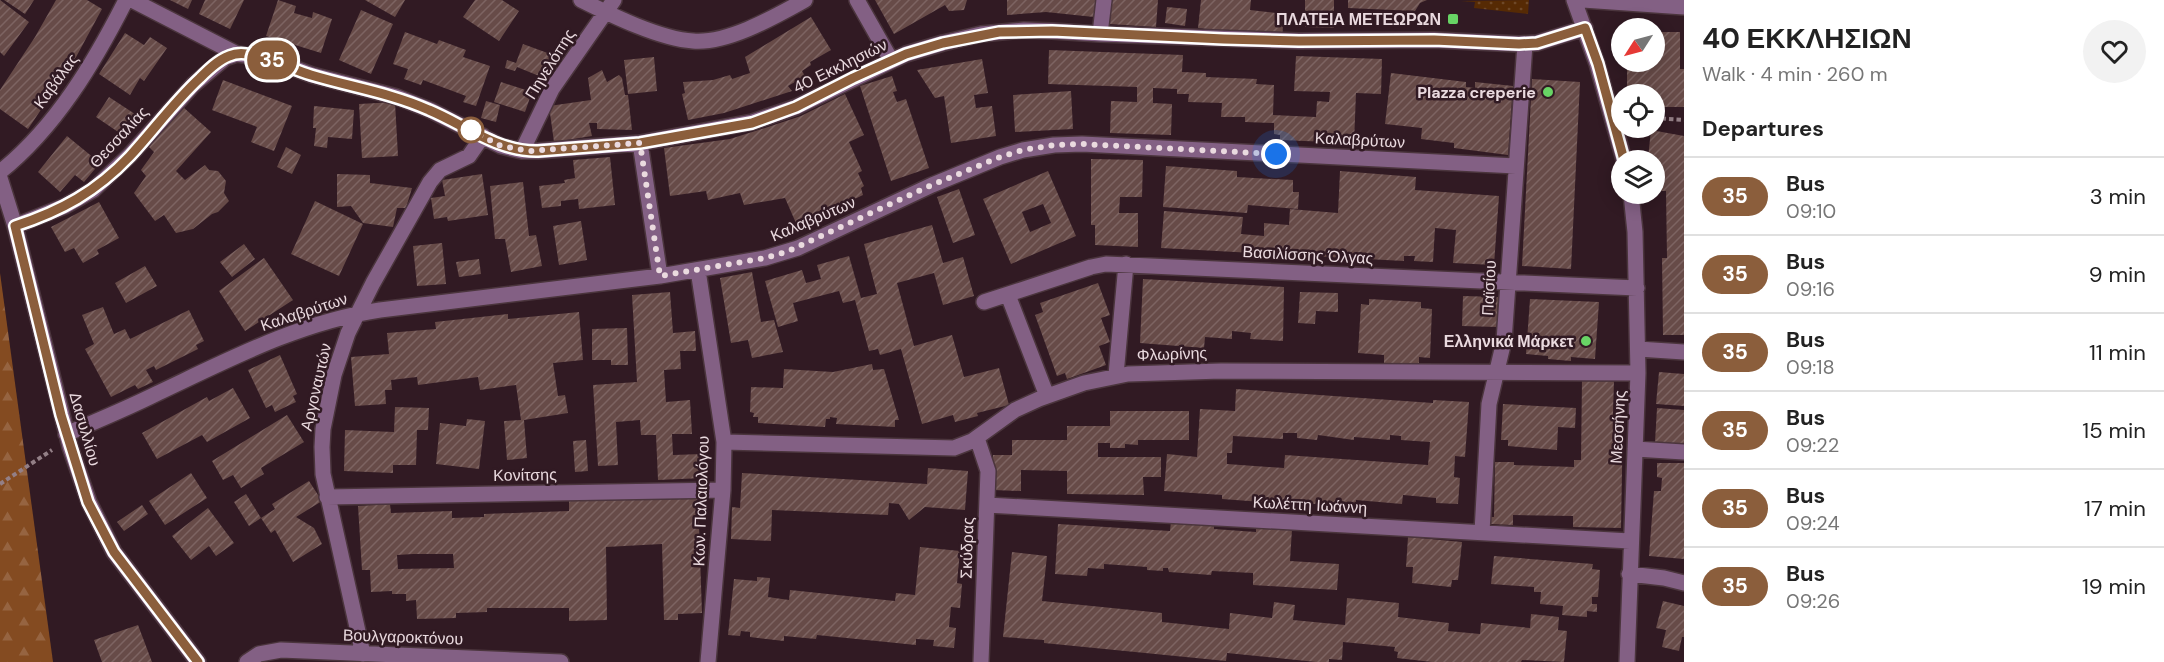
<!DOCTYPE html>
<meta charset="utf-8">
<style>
:root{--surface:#fff;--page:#f2f2f2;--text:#222;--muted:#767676;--line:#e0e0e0}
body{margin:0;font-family:"DM Sans",sans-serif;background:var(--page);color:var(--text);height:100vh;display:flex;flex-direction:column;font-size:22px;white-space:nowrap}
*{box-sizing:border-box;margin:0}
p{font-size:20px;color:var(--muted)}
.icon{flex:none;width:33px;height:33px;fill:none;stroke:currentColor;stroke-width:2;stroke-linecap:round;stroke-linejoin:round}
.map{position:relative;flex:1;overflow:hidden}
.panel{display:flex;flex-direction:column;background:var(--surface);width:480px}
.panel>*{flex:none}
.badge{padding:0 12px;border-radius:20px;font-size:21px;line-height:39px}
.needle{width:39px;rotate:234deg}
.tools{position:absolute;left:1611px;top:18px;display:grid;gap:12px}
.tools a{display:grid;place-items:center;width:54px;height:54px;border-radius:50%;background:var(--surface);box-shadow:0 3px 15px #0003;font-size:30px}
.you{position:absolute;width:30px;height:30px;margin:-15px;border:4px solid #fff;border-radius:50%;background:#1a73e8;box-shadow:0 0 0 9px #1a73e833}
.map>.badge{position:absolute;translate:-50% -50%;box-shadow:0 0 0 3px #fff}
h2{padding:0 18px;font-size:22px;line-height:54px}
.round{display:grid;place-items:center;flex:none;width:63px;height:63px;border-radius:32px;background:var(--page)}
.overview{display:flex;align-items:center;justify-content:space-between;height:102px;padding:0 18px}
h1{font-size:28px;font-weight:700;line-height:45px}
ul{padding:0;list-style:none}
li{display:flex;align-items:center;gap:18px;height:78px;padding:0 18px;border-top:2px solid var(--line)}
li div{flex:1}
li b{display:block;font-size:22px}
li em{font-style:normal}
li .badge{min-width:66px;font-weight:700;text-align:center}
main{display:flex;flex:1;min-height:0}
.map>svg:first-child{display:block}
</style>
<main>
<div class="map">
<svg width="1684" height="662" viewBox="0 0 1684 662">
<defs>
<pattern id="forest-firs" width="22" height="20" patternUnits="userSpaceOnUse" patternTransform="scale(1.5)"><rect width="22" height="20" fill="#844b21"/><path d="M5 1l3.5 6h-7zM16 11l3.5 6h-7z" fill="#966441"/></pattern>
<pattern id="park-dots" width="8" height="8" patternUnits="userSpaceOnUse" patternTransform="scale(1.5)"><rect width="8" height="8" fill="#562a04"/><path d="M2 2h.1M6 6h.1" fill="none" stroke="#6e4828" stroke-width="1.8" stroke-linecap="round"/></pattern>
<pattern id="building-hatch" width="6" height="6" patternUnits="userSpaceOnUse" patternTransform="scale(1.5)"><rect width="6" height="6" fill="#674b48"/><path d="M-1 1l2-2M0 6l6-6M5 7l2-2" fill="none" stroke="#7d6462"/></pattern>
</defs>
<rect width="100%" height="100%" fill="#311a23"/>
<!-- forest -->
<path fill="url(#forest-firs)" d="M0 273 53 662H0Z"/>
<!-- park -->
<path fill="url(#park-dots)" d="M1529 0 1528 14 1474 8 1475 2 1461 1Z"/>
<!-- building -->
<path fill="url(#building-hatch)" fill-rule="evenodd" d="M0 0 29 22 4 56 0 52Z
M4 0H34L25 14Z
M56 0H87L102 9 75 59 28 129 0 109V90L35 37Z
M170 0H192L188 9Z
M205 0H244L230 29 199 14Z
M278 0 296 6 294 13 312 18 313 12 332 19 321 53 266 36Z
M365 0H405L395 17Z
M475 0H502L519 11 499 41 463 17Z
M875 0H967L964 10 949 11 945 5 894 34Z
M1007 0H1096L1094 17 1046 12 1007 15Z
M1111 0H1158L1156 27 1109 24Z
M1201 0H1251L1250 10 1284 14 1282 38 1198 28Z
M1305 0H1334V28L1305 27Z
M1348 0H1427L1420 3 1415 11 1348 8Z
M1167 7 1187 9 1185 26 1165 23Z
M361 10 393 24 371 74 339 60Z
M811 17 831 50 810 62 811 65 802 71 805 76 788 86 792 91 724 113 688 120 682 94 685 93 683 82 713 80 730 75 732 79 750 73 745 57Z
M405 32 437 44 439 40 466 50 463 57 490 66 476 106 463 102 466 96 423 80 421 85 404 79 408 69 393 64Z
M1654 32H1680V69H1684V107H1654V94H1627V62H1654Z
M125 33 144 45 150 37 167 48 144 81 140 78 130 95 99 74Z
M523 44 553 55 544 78 517 67 515 71 505 68 507 60 516 63Z
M1049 50 1183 55 1182 72 1206 73V77L1257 79 1256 84 1274 85 1273 115 1316 117 1317 101 1329 102 1330 92 1294 91 1296 56 1382 59 1381 94 1356 93 1354 143 1280 140V135L1274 134V123L1245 122V117H1221L1222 103 1188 102 1189 94H1177V89L1153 88V103L1172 104 1171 135 1110 133 1111 101 1137 102V87L1048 84Z
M654 57 657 91 628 94 624 60Z
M982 59 988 93 974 95 976 108 992 106 996 136 951 143 944 96 935 98 917 70Z
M602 70 607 82 619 75 622 78 625 95H628L632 130 597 129V123H589L592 136 554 142 549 106 591 100 588 78Z
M1391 73 1466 82V87L1475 88V82L1513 86 1508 155 1454 148V143L1421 139 1422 128 1385 124Z
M892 76 897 91 893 92 897 102 906 99 929 168 891 181 860 86Z
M1532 79 1580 82 1571 269 1522 266Z
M223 80 292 106 274 151 251 142 257 127 212 110Z
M501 82 532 92 525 112 494 102Z
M1071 91 1073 129 1015 132 1013 95Z
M845 94 864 135 849 142 862 171 858 173 864 186 861 188 863 195 813 219 815 226 799 230 785 198 744 205 740 193 708 200 706 191 670 196 664 148 730 139 768 127 801 116Z
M109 97 141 118 127 138 96 117Z
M486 101 500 105 496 122 481 118Z
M395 102 398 156 362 158 359 104Z
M314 106 354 110 352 139 328 137 327 148 314 146 316 128H313Z
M183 107 211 132 176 171 185 180 205 165 209 170 218 171 226 181 224 193 229 201 218 212 212 214 193 229 176 233 164 215 155 221 134 193 146 176 141 170 154 152 148 146Z
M1651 130 1684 136V335H1663L1662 258H1667L1666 191H1661L1660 179 1654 178 1658 158H1648Z
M67 136 100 163 84 182 75 175 60 192 38 172Z
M286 147 301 155 292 174 277 167Z
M610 157 615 205 579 209 578 199 561 201V206L542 208 539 186 565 183 564 180 575 178 573 160Z
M1091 159 1143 160 1142 197H1120L1119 213H1138V247L1095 245V225H1091Z
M1166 166 1237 171V177L1293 180V192H1299L1298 209 1248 205 1247 213 1163 207Z
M1048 171 1076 236 1011 264 983 199ZM1043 204 1051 223 1030 232 1022 212Z
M1340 171 1416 177 1415 190 1499 196 1494 265 1453 263 1456 230 1435 228 1433 262 1414 261 1415 256H1404V261L1161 248 1164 211 1243 217 1241 234 1264 236V223L1289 225 1290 209 1338 213Z
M337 174 370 175V183L412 188 406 208H397L393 227 363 223 351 206 337 207Z
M482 174 488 215 448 221 447 217 434 219 431 198 445 196 442 180Z
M523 182 529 236 536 235 542 266 511 272 505 239H495L490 186Z
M959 189 975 235 953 243 937 197Z
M315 201 363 224 339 276 291 254Z
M99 202 119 238 97 250 99 254 83 263 74 248 65 252 51 227Z
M581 221 587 260 559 265 553 226Z
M932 225 943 263 963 257 974 296 943 305 934 273 897 283 914 346 952 335 964 377 999 368 1009 405 977 413 978 416 955 422 953 415 922 424 901 349 880 355 878 349 869 351 855 300 843 303 839 291 793 303 798 321 778 327 765 281 802 270 806 283 821 279 817 265 849 256 861 298 877 294 864 244Z
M442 243 446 284 417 286 413 246Z
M244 244 255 259 232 277 220 262Z
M264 258 293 300 245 331 219 291Z
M479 259 481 274 459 277 456 262Z
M145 266 157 286 126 303 115 283Z
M752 272 761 322 774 320 783 352 752 358 748 340 731 343 720 278Z
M1143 279 1284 287 1283 341 1250 339 1251 333 1232 331V339L1205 337 1204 348 1140 343Z
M1098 283 1110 315 1101 318 1110 342 1099 346 1106 365 1067 379 1065 373 1057 376 1035 315 1043 312 1040 303Z
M670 292 673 333 695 331 696 351H680L681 369 664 370 666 402 690 400 692 434H672L673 455 702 454 703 478 658 480 656 435H641L640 420 616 422 618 465 598 466 593 385 637 382 632 295Z
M1300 292 1338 293V312L1316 311 1315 324 1298 323Z
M1463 296 1498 297 1497 327 1462 326Z
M1369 299 1421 302V308L1432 309 1430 358 1419 357V365L1384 363V355L1358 353 1361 304 1369 305Z
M1530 299 1599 302 1595 359 1571 357V361L1548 359V356L1526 354Z
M103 307 114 334 125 329 130 339 189 310 204 341 196 345 198 349 156 370 154 366 146 370 153 382 138 389 135 385 111 397 85 349 94 344 82 315Z
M579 312 583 360 553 363 558 396 565 395 568 413 524 420 527 458 507 460 504 421 521 420 516 385 480 390 478 377 418 385 417 377 391 380 392 390H385L386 404 355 406 351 357 389 354 387 333 436 329 435 322 508 314V319Z
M627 328 628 365H611V360H592V329Z
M280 355 297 394 293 396 296 402 275 412 272 405 266 408 248 370Z
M872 364 873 370 884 369 899 420H895V427L836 424 837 418 830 417V419H826L825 427 758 423V417H753L754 413 750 412 751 387 783 388 784 369 833 372Z
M1659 372 1684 374V406L1656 404Z
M1582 379 1614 380 1613 415H1623L1621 528 1573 527V516L1513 515V525L1490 524V517H1494L1495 462H1514V465L1574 467V460H1581Z
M233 388 250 418 207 442 202 435 157 459 142 433 207 397 209 401Z
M1236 389 1433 403V400L1469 402 1465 457 1455 456 1454 477 1460 478 1458 504 1436 503V498L1403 495 1402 504 1356 500V507L1276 501V503L1222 499V495L1164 491 1167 454 1197 457 1200 409 1235 411ZM1283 433H1297V438L1317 440 1318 435 1354 440V437L1390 440V435L1401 436V440L1430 442 1428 465 1285 455 1284 468 1227 464V453H1232L1233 436 1283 439Z
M1503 404 1576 408 1575 428 1558 427 1557 450 1508 446V440H1501Z
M395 407 429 408 428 430H417L416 465H393V473L344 471 345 430 394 432Z
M1657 408 1684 410V444L1655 442Z
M1110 411H1189V440H1138V445L1125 444V448H1110V443H1098V457H1161V477H1143L1144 495 1067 494V471L1021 470V491L993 490V455H1012V440H1067V426H1110Z
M287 415 304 442 261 468 264 474 241 488 233 475 223 480 212 461Z
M467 419 485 421 479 469 436 464 440 423 466 426Z
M586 440 588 471 575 472 573 441Z
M1657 463H1684V559L1649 556 1654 491H1661L1662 478 1657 477Z
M928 468 968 471 965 510 925 507 909 520 899 504 889 503 888 515 772 510 771 541 731 539 732 507 740 508 742 473 927 484Z
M191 473 207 498 165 525 149 501Z
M309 481 322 501 296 517 314 528 322 544 293 562 275 530 271 533 261 518 275 509 272 504Z
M246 494 261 518 249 526 234 502Z
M698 497 702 613 678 614V620H664L662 544 606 547 607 620 569 621V608H487V612L456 613V618L417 619 416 600 406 601V594H392V591L371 592 370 570H362L358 506 390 504 391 513 452 511V518L484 517V514L569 511V500ZM413 554H453L454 568 398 569 397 555Z
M142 505 148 514 124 531 117 522Z
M208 508 234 543 216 556 209 546 191 560 172 536Z
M1171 521 1214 524V529L1256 532V527L1292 529 1290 561 1339 564 1337 590 1253 585V573L1212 571 1211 575 1169 572 1168 568H1163V571L1147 570V567L1104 564V569L1088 568 1087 576 1055 574 1058 524 1170 531Z
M1408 537 1462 542 1458 580H1452L1451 587 1412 583 1413 567H1406Z
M920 547 960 551 957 583 962 584 960 608 951 607 949 627 956 628 954 648 933 646 934 640 916 639V645L817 635 816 639 784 636V641L750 637V632L741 631 740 636 728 635 734 579 757 581V577L770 578 768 597 789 600 790 590 895 601 896 593 915 595Z
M1012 552 1047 556 1042 601 1162 613V622L1229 629 1230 613 1272 618 1274 602 1295 605 1293 620 1345 625 1347 598 1399 603 1398 617 1449 623 1448 631 1480 634 1481 623 1530 628 1531 614 1559 617 1558 630 1567 631 1564 662 1522 660 1521 662H1432L1397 658 1398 652 1394 651 1395 647 1343 642 1342 660 1329 659V662H1316L1227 653 1226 661 1044 643V640L1003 637Z
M1494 556 1593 564 1592 569 1600 570 1598 597H1592V604H1597V612L1587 611V617L1562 615 1563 606 1540 604 1541 592H1534V587L1491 584Z
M1663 601 1684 606V637H1682L1679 651 1662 647 1666 630 1656 628Z
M138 625 152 662H102L94 640Z"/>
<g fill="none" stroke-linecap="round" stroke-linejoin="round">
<defs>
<path id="minor" d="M132 0 237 54
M581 0C611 15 660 39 693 41 728 44 776 16 805 0
M857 0 891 60
M1574 0 1597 64 1624 160
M1583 0 1684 7
M1100 34 1104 0
M640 143 660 276
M522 151 552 89 614 0
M0 172C56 127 94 63 126 0
M0 178 15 226 70 447 89 502 114 552 198 662
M15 226 65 206 93 190 130 155 193 85 225 58 237 54 267 58 312 75 397 97 430 110 501 146 522 151H538L640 143 752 122 796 107 906 54 943 43 981 34 1024 30 1052 31 1100 34 1299 41 1434 40 1519 44 1537 43 1585 28
M698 270 724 442 723 490 708 662
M1008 295 1047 396
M984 302 1091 267 1106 264 1637 288
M1638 349 1684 352
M1116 375 1126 264
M66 434C97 421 128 408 158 393 230 359 300 322 380 310L660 276 765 258 798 248 932 185 1000 157 1023 150 1054 145 1082 144 1516 166
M977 438 988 471 981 662
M724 442 954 448 972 441 1015 410 1039 399 1084 383 1128 374 1221 371 1638 373
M1635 449 1684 452
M327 497 723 490
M987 505 1630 541
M1482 532 1489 404 1504 341 1525 44
M1629 574 1664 578 1684 583
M363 654 323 474 322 447 323 429 334 375 348 333 373 283 430 182 440 170 469 156 483 136
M247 662 259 654 281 650 561 662
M1627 662 1638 373 1635 232 1631 194"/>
</defs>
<!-- minor casing -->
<use href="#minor" stroke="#4b353d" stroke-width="18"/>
<!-- path -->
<path stroke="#937f86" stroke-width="4" stroke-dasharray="4.5 3" stroke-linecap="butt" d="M1654 118 1684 120
M0 484 52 450"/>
<!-- minor -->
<use href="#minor" stroke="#836084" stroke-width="15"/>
</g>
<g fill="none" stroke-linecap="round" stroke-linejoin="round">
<defs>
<path id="line" d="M198 662 114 552 88 502 61 415 15 226C61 211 96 192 130 156 154 130 174 102 200 78 208 70 218 60 229 56 236 53 244 53 251 55 272 58 291 69 311 75 351 87 391 93 429 110 465 125 498 152 538 151L640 143 752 123 796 107 853 78 906 54 943 43 999 32 1052 31 1224 39 1299 41 1434 40 1519 44 1537 43 1585 28 1598 64 1624 160"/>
</defs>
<!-- line casing -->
<use href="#line" stroke="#fff" stroke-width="14"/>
<!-- line -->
<use href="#line" stroke="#8b5e3c" stroke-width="9"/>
<!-- walk -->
<path stroke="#eadadf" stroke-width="6" stroke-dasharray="0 10.8" d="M471 130 501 146 530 151 640 143 660 276 765 258 786 252 932 185 1000 157 1023 150 1054 145 1082 144 1276 154"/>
</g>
<!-- markers -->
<g fill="#68d465" stroke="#311a23" stroke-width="2">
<rect x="1447" y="13" width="12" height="12" rx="3"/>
<circle cx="1548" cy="92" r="6"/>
<circle cx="1586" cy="341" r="6"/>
</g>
<circle fill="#fff" stroke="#8b5e3c" stroke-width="3" cx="471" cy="130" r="12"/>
<g text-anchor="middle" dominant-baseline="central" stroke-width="5" stroke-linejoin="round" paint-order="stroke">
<!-- poi labels -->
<g font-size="16" font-weight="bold" fill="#eadadf" stroke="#311a23" text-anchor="end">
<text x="1441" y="19">ΠΛΑΤΕΙΑ ΜΕΤΕΩΡΩΝ</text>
<text x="1536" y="92">Plazza creperie</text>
<text x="1574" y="341">Ελληνικά Μάρκετ</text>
</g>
<!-- street labels -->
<g font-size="16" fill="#eadadf" stroke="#311a23">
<text transform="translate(550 64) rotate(-58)">Πηνελόπης</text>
<text transform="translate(840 66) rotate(-26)">40 Εκκλησιών</text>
<text transform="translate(56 81) rotate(-54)">Καβάλας</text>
<text transform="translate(119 137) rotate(-47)">Θεσσαλίας</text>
<text transform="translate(1360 140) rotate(3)">Καλαβρύτων</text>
<text transform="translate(813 219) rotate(-23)">Καλαβρύτων</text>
<text transform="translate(1308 255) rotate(3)">Βασιλίσσης Όλγας</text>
<text transform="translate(1489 288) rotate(-87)">Παϊσίου</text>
<text transform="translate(304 312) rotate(-18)">Καλαβρύτων</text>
<text transform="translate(1172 354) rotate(-2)">Φλωρίνης</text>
<text transform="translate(316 387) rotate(-77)">Αργοναυτών</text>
<text transform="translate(1618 427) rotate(-87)">Μεσσήνης</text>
<text transform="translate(85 429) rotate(74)">Δασυλλίου</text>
<text transform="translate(525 475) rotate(-1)">Κονίτσης</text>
<text transform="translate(701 501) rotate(-88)">Κων. Παλαιολόγου</text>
<text transform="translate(1310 505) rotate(3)">Κωλέττη Ιωάννη</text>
<text transform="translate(967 548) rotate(-88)">Σκύδρας</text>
<text transform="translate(403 637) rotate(2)">Βουλγαροκτόνου</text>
</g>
</g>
</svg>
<div class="tools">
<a><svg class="needle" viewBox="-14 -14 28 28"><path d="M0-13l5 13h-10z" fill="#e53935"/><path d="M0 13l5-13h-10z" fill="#767676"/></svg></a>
<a><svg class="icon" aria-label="locate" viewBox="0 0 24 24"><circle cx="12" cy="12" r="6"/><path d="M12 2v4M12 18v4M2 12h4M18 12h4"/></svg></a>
<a><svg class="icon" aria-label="layers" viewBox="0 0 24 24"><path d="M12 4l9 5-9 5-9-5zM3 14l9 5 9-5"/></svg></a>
</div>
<div class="you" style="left:1276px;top:154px"></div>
<b class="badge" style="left:272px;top:60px;background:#8b5e3c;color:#fff">35</b>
</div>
<section class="panel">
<div class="overview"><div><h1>40 ΕΚΚΛΗΣΙΩΝ</h1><p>Walk · 4 min · 260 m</p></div><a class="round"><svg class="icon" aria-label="heart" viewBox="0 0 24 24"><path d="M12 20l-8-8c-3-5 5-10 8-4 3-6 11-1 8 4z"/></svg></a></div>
<h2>Departures</h2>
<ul>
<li><span class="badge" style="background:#8b5e3c;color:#fff">35</span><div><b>Bus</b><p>09:10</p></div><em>3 min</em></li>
<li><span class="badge" style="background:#8b5e3c;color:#fff">35</span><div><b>Bus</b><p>09:16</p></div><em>9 min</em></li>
<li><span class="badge" style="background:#8b5e3c;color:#fff">35</span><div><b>Bus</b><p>09:18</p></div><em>11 min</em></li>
<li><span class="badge" style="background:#8b5e3c;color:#fff">35</span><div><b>Bus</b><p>09:22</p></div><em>15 min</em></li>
<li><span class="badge" style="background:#8b5e3c;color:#fff">35</span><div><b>Bus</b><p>09:24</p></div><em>17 min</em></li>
<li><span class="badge" style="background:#8b5e3c;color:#fff">35</span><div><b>Bus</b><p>09:26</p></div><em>19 min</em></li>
</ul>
</section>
</main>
